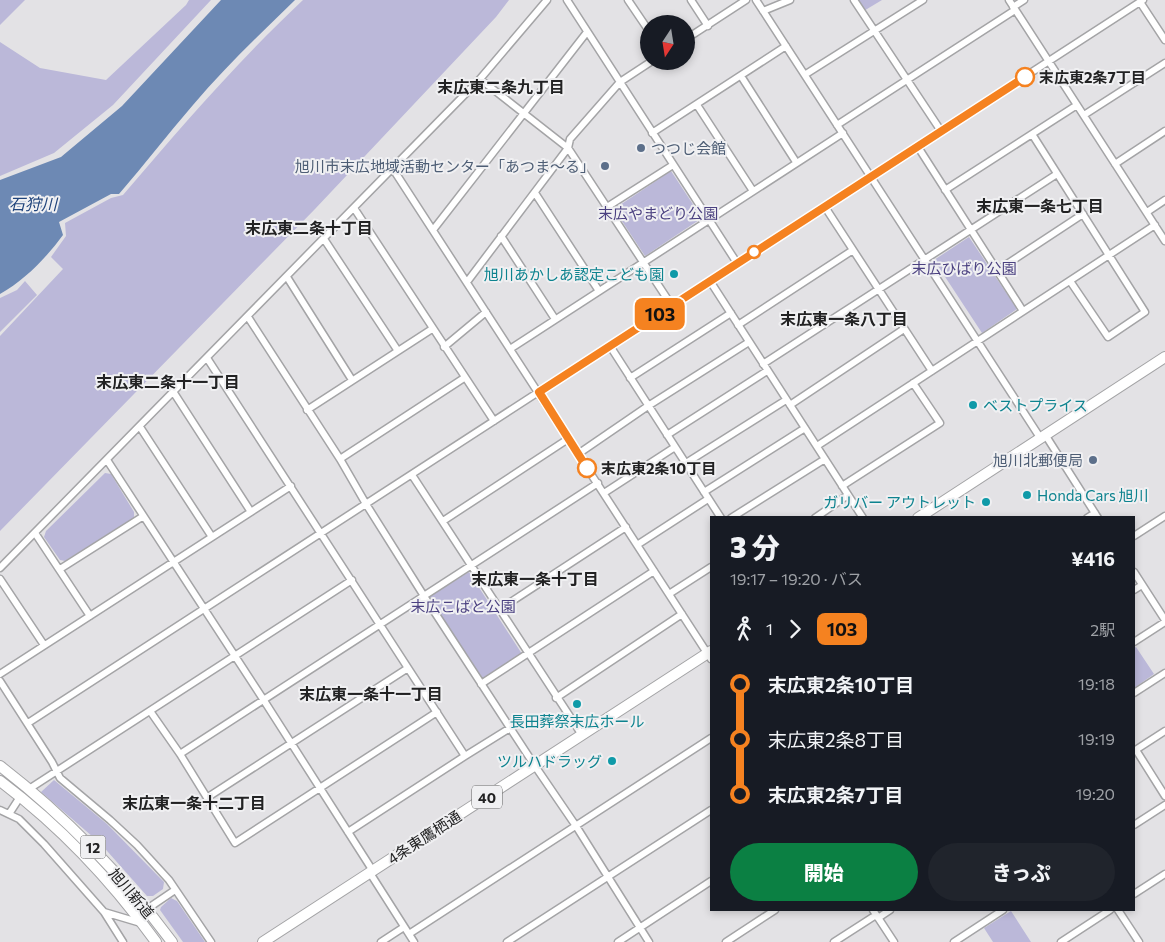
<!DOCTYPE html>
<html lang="ja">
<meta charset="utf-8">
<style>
:root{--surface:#171b24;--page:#20242c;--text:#f1f3f6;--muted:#9ea1a6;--accent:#0b8043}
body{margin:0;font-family:Commissioner,"Noto Sans JP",sans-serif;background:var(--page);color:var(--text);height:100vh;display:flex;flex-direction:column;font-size:19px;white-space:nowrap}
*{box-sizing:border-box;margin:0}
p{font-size:16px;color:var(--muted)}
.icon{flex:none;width:28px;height:28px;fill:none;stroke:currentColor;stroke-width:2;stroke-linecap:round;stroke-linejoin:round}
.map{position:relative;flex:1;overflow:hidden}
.details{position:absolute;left:710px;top:516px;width:425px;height:395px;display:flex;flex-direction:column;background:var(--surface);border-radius:0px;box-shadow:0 2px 8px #0003}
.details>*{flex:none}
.badge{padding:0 10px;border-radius:8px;font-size:18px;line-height:32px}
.needle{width:32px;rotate:192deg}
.buttons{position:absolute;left:640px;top:15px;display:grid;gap:10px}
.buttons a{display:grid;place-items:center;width:55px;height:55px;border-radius:50%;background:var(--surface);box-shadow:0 2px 8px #0003;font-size:25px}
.map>.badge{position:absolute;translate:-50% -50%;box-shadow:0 0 0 2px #fff}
.legs{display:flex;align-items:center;gap:8px;height:55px;padding:0 20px;font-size:16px}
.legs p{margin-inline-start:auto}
.summary{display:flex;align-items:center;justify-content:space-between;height:85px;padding:0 20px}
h1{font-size:28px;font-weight:800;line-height:38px}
.cta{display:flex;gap:10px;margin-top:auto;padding:10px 20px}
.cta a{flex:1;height:58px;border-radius:30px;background:var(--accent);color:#fff;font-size:20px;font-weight:800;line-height:58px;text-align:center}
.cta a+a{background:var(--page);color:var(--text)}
ul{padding:0 20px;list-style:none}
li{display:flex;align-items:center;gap:18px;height:55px;font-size:19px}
li i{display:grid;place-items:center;width:8px;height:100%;margin:0 6px;background:currentColor}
li i::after{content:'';width:12px;height:12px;margin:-6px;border:4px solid;border-radius:50%;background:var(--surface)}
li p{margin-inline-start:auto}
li:first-child i{background:linear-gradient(#0000 50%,currentColor 0)}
li:last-child i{background:linear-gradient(currentColor 50%,#0000 0)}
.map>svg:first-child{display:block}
</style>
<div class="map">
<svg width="1165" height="942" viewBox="0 0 1165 942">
<rect width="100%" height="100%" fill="#e3e2e5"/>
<!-- green -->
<path fill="#bbb8d9" d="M0 0H25L0 25Z
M189 0H211L113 105 54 153 0 176V42L40 68 106 80 186 5Z
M303 0H509L496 17 315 209 0 531V336L63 269 51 257 66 236 65 223 111 198 123 195C181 127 238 61 303 0Z
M859 0H882L862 12 855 2Z
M671 171 702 218 645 256 614 209Z
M969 237 1017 309 982 333 934 260Z
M25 281 37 295 0 332V298L17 290Z
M105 473 111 474 134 512V518L65 561 60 560 44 537 46 531Z
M469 572 522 654 483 679 429 597Z
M1136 647 1154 674 1134 688V648Z
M54 780 107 824 164 882 163 889 153 896H147L100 843 41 792Z
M171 898 177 901 205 942H183L160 910 161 907Z
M1011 911 1031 942H993L984 928Z"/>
<!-- water -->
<path fill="#6d89b4" d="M221 0H295C260 34 224 68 193 105 168 134 144 165 119 194H111L59 222 63 235C46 258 25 280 0 294V180L61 157 122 106Z"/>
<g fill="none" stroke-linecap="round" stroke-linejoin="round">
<defs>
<path id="minor" d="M567 0 737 263
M628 0 649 31
M691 0 708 26
M756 0 1041 439
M854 0 941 131
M1009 0 1165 241
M1140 2 1165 40
M1013 7 1024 0
M763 11 790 0
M686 39 746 0
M806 74 923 0
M741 76 796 162
M480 79 568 148 672 306
M697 105 753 191
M1084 115 1165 63
M837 125 1015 10
M652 133 786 46
M1032 134 1145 312 1108 337 1070 281
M918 147 1023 311
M1115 164 1165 131
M393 169 711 659
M945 190 1077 105
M535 193 599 291
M607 207 673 165
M825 207 932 371
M354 208 494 421
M1147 212 1165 200
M433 230 587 32
M501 236 555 319
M324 239 398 351
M998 270 1083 214
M287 277 352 380
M710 281 863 518
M467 282 568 148 570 139 620 82 652 61
M248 317 340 459 366 504 424 596 535 766 576 826 649 942
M738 325 853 250
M610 346 721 518
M444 347 486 312
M510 349 843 133
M207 358 465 756
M763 364 1057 174
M630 378 731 313
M174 393 251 512
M790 405 904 329
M307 410 432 329
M140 427 212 537
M667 435 767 371
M1046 436 1098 518
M817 446 1155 225
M578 454 648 406 749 342
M340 459 464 378
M107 460 263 699 373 871
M686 463 786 400
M412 475 582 735
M842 486 940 423 913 383
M704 492 805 428
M604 493 675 447
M731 518 825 459
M815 518 848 495
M1087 518 1095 513
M443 521 568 439
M35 533 90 616
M1134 536 1165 516
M637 545 708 499
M0 568 480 79 547 0
M60 569 142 517
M1134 572 1165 620
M0 579 44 645
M1134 590 1142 585
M669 594 711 567
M500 609 626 527
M1134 642 1165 622
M0 674 291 486
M0 681 52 762 60 778 110 820 137 845 169 880 211 942
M481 684 654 571
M1134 693 1165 673
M556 698 682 614
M150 711 180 754 235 843 437 712
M28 723 1143 0
M1136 750 1165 796
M1134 751 1165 731
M180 754 598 483
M29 789 352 580
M208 797 408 668
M0 810 19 819 44 844 104 912 123 942
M9 814 20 797
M1134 825 1165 805
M348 832 465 756 510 728
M370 873 414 942
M1134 894 1165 874
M147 909 175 890
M873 910 894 942
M1118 910 1139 942
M104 912 141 923
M878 918 890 910
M409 934 711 738
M381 942 404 927
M507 942 711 810
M618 942 711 881
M726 942 775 910
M834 942 876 915
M954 942 1003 910
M1061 942 1110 910"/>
<path id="trunk" d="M918 518 1165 357
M0 766C66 817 122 875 172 942
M0 781C60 826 112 881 156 942
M263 942 711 651"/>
</defs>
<!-- minor casing -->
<use href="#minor" stroke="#a4a4a6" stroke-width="9"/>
<!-- trunk casing -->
<use href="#trunk" stroke="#a4a4a6" stroke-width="12"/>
<!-- minor -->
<use href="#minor" stroke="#fff" stroke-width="6"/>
<!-- trunk -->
<use href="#trunk" stroke="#fff" stroke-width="10"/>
</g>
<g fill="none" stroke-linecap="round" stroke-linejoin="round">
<defs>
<path id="line-1" d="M587 468 539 392 1025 77"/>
</defs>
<!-- line-1 casing -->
<use href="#line-1" stroke="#fff" stroke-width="11"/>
<!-- line-1 -->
<use href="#line-1" stroke="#f58220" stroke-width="8"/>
</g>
<!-- markers -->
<g fill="#fff" stroke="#f58220" stroke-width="2.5">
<circle cx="1025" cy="77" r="9"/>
<circle cx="754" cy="252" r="6"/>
<circle cx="587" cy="468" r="9"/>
</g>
<g fill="#5c6f8a" stroke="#f0f0f2" stroke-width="2">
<circle cx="641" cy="148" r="5"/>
<circle cx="605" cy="166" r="5"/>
<circle cx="1093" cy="460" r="5"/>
</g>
<g fill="#0f9aa8" stroke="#f0f0f2" stroke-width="2">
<circle cx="674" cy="274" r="5"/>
<circle cx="973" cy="405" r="5"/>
<circle cx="1027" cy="495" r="5"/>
<circle cx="986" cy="502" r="5"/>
<circle cx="577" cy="704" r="5"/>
<circle cx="612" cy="761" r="5"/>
</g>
<g text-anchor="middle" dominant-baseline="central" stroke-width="4" stroke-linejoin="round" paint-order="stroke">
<!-- shield labels -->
<g fill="#f0f0f2" stroke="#606061" stroke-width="1">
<rect x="472" y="785.5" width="30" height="23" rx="4"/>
<rect x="80.5" y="835.5" width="25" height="23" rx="4"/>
</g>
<g font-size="14" font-weight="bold" fill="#222223">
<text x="487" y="797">40</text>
<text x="93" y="847">12</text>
</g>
<!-- stop labels -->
<g font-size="15" font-weight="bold" fill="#222223" stroke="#f0f0f2" text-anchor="start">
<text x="1039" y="77">末広東2条7丁目</text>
<text x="601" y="468">末広東2条10丁目</text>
</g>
<!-- service labels -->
<g font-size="15" fill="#4e5e75" stroke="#f0f0f2" text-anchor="end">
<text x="651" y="148" text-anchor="start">つつじ会館</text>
<text x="595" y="166">旭川市末広地域活動センター「あつま〜る」</text>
<text x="1083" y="460">旭川北郵便局</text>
</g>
<!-- park labels -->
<g font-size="15" fill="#4b4181" stroke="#f0f0f2">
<text x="658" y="213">末広やまどり公園</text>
<text x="964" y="268">末広ひばり公園</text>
<text x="463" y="606">末広こばと公園</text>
</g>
<!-- culture labels -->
<g font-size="15" fill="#0d838f" stroke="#f0f0f2" text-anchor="end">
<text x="664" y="274">旭川あかしあ認定こども園</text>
<text x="983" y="405" text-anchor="start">ベストプライス</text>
<text x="1037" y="495" text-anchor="start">Honda Cars 旭川</text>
<text x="976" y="502">ガリバー アウトレット</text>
<text x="577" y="721" text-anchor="middle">長田葬祭末広ホール</text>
<text x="602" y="761">ツルハドラッグ</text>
</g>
<!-- street labels -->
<g font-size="15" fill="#222223" stroke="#f0f0f2">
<text transform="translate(424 837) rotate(-33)">4条東鷹栖通</text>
<text transform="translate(132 893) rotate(50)">旭川新道</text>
</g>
<!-- neighbourhood labels -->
<g font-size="16" font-weight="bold" fill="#222223" stroke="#f0f0f2">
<text x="501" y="86">末広東二条九丁目</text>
<text x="1040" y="205">末広東一条七丁目</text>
<text x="309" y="227">末広東二条十丁目</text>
<text x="844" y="318">末広東一条八丁目</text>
<text x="168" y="381">末広東二条十一丁目</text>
<text x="535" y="578">末広東一条十丁目</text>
<text x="371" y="693">末広東一条十一丁目</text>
<text x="194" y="802">末広東一条十二丁目</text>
</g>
<!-- water labels -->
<g font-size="16" font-style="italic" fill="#1f437b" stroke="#f0f0f2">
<text x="33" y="203">石狩川</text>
</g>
</g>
</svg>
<div class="buttons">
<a><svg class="needle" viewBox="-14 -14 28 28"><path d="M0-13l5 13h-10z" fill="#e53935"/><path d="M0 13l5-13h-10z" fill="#9ea1a6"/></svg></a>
</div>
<b class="badge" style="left:660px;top:314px;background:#f58220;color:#111">103</b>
<section class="details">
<div class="summary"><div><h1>3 分</h1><p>19:17 – 19:20 · バス</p></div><b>¥416</b></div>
<div class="legs"><svg class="icon" aria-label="walk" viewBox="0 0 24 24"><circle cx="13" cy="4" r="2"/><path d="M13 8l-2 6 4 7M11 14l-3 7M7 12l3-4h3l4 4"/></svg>1<svg class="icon" aria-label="forward" viewBox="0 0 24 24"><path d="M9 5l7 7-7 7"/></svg><b class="badge" style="background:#f58220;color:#111">103</b><p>2駅</p></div>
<ul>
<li><i style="color:#f58220"></i><b>末広東2条10丁目</b><p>19:18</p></li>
<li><i style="color:#f58220"></i><span>末広東2条8丁目</span><p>19:19</p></li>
<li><i style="color:#f58220"></i><b>末広東2条7丁目</b><p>19:20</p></li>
</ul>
<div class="cta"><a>開始</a><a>きっぷ</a></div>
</section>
</div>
